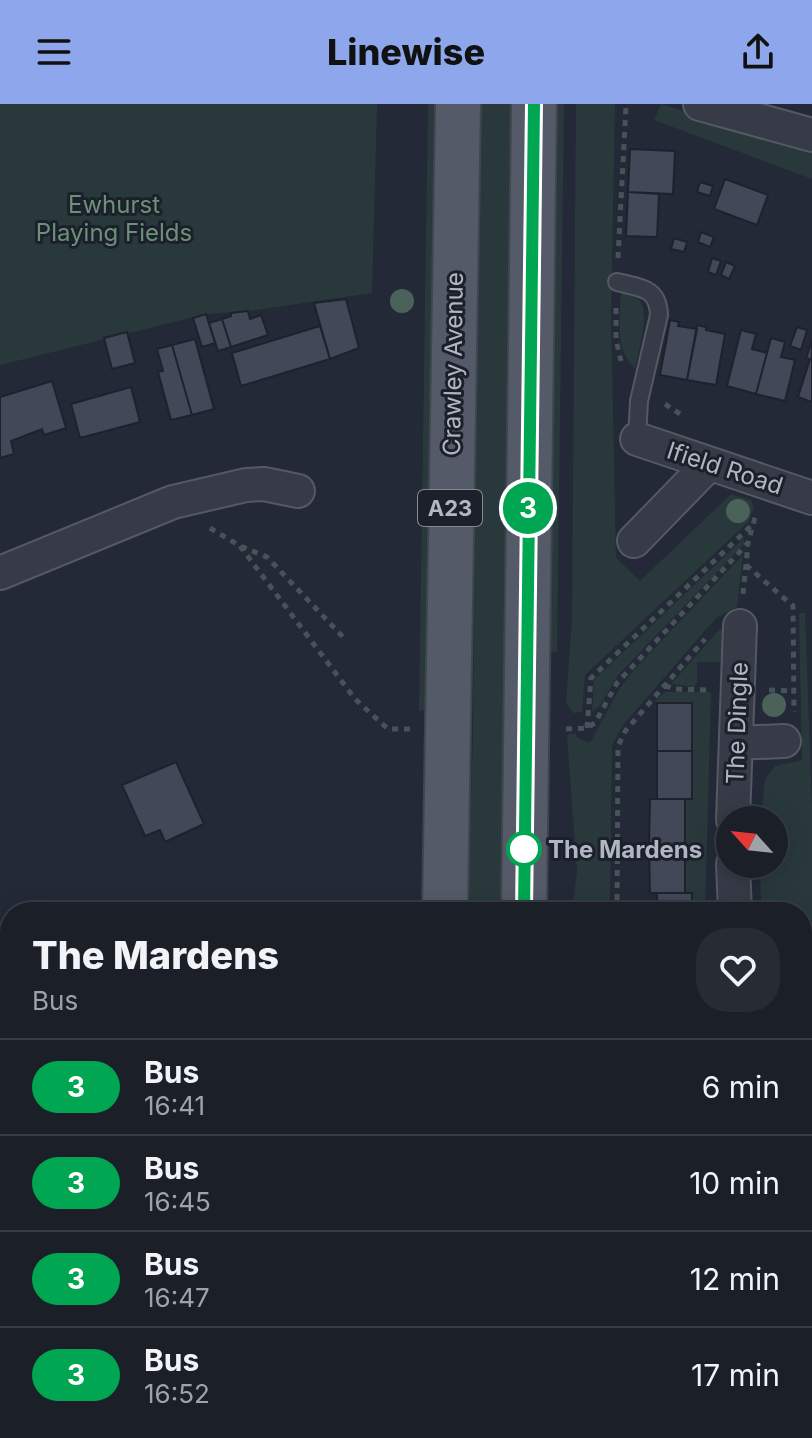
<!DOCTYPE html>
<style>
:root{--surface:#1a1f28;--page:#272c34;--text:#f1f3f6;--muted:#9fa2a8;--line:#383d45;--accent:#8da6ec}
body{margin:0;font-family:Inter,sans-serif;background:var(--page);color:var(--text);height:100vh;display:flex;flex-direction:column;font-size:30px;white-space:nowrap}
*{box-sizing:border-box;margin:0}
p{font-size:26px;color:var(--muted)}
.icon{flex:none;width:44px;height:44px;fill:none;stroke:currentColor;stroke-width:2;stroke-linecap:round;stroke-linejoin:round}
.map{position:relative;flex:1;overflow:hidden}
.details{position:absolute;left:0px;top:798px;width:812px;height:536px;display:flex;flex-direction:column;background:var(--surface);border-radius:32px 32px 0 0;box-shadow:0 4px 20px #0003,0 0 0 2px var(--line)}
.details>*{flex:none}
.badge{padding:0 16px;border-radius:26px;font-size:28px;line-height:52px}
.needle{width:52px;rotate:297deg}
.tools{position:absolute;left:716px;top:702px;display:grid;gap:16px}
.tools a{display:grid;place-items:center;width:72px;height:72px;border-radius:50%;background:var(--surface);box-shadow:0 4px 20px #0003,0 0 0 2px var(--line);font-size:40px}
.map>.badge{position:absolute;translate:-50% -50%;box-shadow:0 0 0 4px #fff}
.round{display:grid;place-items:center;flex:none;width:84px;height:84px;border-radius:32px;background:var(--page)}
.headline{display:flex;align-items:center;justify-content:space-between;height:136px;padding:0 32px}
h1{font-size:38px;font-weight:800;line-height:60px}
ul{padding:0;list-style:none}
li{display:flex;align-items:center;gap:24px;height:96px;padding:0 32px;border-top:2px solid var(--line)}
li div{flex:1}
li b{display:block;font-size:30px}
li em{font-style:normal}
li .badge{min-width:88px;font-weight:700;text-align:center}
header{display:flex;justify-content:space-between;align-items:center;height:104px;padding:0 32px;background:var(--accent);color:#111;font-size:36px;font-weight:800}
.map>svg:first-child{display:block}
</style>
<header><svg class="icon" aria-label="menu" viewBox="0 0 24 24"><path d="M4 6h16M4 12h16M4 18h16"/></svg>Linewise<svg class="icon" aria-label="share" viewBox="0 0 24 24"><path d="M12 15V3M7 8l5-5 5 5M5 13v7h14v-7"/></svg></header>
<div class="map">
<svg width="812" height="1334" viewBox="0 0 812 1334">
<rect width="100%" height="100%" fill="#232936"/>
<!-- green -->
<path fill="#29393b" d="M0 0H377L372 189 248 207 206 210 0 261Z
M428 0H440L429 605 419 607Z
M479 0H514L503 641 504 808H467L473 634Z
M550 0H564L557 548 543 547Z
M576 0H615L611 210 616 454 640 477 731 390 751 396 754 403 749 417 585 571 582 608 573 609 566 599 572 515Z
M661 0 812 46V75L654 16Z
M621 189C627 190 634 191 639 196 651 208 638 248 635 265 614 244 620 215 621 189Z
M744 434V440L618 571 599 603 592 607 594 576Z
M743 451 737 503 716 514 623 621 612 641 610 808H572L577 767 567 632 570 629 576 630 577 634 590 639 620 584 633 567Z
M799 509H805L812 702V817H802V808H761L760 760H774V716H761L765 675 775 662 802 656Z
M719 526H724V554L720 558H697V579L694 583 671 580Z
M665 588H711L705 808H692L685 789V695L692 694V600L657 599 655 597Z
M597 1324H708V1334H599Z"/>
<!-- building -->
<path fill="#424857" stroke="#1d222d" stroke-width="2" d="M630 45 675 47 673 90 628 88Z
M725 75 768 91 757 121 714 105Z
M700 78 713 82 710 92 697 88Z
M628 88 659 90 657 133 626 132Z
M701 128 714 133 710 143 698 138Z
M674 134 687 138 684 148 671 145Z
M712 154 721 157 716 171 708 168Z
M726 158 735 162 729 175 721 171Z
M346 195 359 244 330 255 314 199Z
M248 207 250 215 261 211 268 231 231 243 222 215 231 212V209Z
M206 210 215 239 202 243 193 214Z
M222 215 231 243 218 247 209 219Z
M670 216 679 218 678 222 697 225 687 276 660 271Z
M697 221 706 223V226L725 230 716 281 687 276Z
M320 222 330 255 241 282 232 249Z
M797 223 807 226 801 246 790 242Z
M741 226 756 230 752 245 767 249 756 290 727 282Z
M127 228 135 259 112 265 104 234Z
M771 234 785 238 781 253 795 256 785 297 756 290Z
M195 235 214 305 192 311 172 241Z
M812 237V298L798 293 810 255 806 254Z
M172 241 192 311 171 316 158 268 163 267 157 245Z
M52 277 66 324 44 331 42 325 11 337 14 350 0 354V293Z
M131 283 140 318 80 334 71 300Z
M657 599H692V647H657Z
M657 647H692V695H657Z
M176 658 204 720 165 738 160 726 145 732 122 681Z
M650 695H685V742H649Z
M649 742H685V789H650Z
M657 789H692V808H657Z
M802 817H812V865L802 846Z
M812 1244V1286L802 1276V1254Z
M812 1297V1313L802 1315V1299Z"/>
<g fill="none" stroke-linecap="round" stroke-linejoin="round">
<defs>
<path id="lane" d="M617 178C640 184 658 183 659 211L639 297 637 335"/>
<path id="street" d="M700 0 812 31
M637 335 812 394
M634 437 708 361
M0 469 173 398 246 381 264 380 298 387
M736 639 784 637
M733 716 740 522
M733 760 735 808
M802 1064 812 1090
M802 1143 812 1137
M722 1324 723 1334"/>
<path id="primary" d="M445 808 458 0
M524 808 534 0
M472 1324 474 1334
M556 1324 557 1334"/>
</defs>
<!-- lane casing -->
<use href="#lane" stroke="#545964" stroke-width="20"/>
<!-- street casing -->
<use href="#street" stroke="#545964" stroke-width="36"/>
<!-- primary casing -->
<use href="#primary" stroke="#3f4450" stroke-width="48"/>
<!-- path -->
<path stroke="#465458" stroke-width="5" stroke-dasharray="6 6" stroke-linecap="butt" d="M618 154 626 2 628 0
M616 204V236L621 257
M665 300 683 312
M210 424 240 442 267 453 343 533
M240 442 355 595 388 625H411
M746 461 793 502 794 608
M743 490 748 440
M665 581 673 585 707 586
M769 586 793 587
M587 624 591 574 752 421
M566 625 587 624 595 619 617 579 748 439 756 410
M617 808 618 642 626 626 705 535
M802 988 812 989"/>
<!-- lane -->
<use href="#lane" stroke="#363b47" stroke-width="16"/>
<!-- street -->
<use href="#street" stroke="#363b47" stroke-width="32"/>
<!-- primary -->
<use href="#primary" stroke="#545a67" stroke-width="44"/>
</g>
<!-- trees -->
<g fill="#4b625a">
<circle cx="402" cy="197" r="12"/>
<circle cx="738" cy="407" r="12"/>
<circle cx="774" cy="601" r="12"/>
</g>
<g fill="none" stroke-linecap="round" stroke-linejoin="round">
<defs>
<path id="line" d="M524 808 534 0"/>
</defs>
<!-- line casing -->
<use href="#line" stroke="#fff" stroke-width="18"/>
<!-- line -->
<use href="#line" stroke="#00a651" stroke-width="12"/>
</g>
<!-- markers -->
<circle fill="#fff" stroke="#00a651" stroke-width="4" cx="524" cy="745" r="16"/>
<g text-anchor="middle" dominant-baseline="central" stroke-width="6" stroke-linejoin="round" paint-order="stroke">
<!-- shield labels -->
<rect fill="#1c202b" stroke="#848995" stroke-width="2" x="418" y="386" width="64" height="36" rx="6"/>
<g font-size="22" font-weight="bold" fill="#b1b6c3">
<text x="450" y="404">A23</text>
</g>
<!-- park labels -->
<g font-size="24" fill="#6b9178" stroke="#1c202b">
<text x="114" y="100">Ewhurst<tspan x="114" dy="28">Playing Fields</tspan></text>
</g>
<!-- street labels -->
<g font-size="24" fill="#b1b6c3" stroke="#1c202b">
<text transform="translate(453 260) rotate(-89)">Crawley Avenue</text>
<text transform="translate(725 364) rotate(18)">Ifield Road</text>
<text transform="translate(737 619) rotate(-88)">The Dingle</text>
</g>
<!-- stop labels -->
<g font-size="24" font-weight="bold" fill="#b1b6c3" stroke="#1c202b" text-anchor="start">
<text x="548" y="745">The Mardens</text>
</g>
</g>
</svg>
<div class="tools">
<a><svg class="needle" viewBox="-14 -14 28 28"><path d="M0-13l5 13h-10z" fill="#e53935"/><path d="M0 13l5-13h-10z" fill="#9fa2a8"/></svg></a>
</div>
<b class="badge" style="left:528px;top:404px;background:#00a651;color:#fff">3</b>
<section class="details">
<div class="headline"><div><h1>The Mardens</h1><p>Bus</p></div><a class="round"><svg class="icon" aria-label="heart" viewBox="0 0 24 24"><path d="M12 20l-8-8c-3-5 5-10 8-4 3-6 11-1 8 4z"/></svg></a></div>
<ul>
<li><span class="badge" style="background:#00a651;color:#fff">3</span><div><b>Bus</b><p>16:41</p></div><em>6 min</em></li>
<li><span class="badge" style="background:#00a651;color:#fff">3</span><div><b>Bus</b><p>16:45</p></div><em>10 min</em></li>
<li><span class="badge" style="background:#00a651;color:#fff">3</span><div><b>Bus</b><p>16:47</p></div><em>12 min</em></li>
<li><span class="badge" style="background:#00a651;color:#fff">3</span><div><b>Bus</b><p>16:52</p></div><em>17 min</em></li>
</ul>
</section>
</div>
